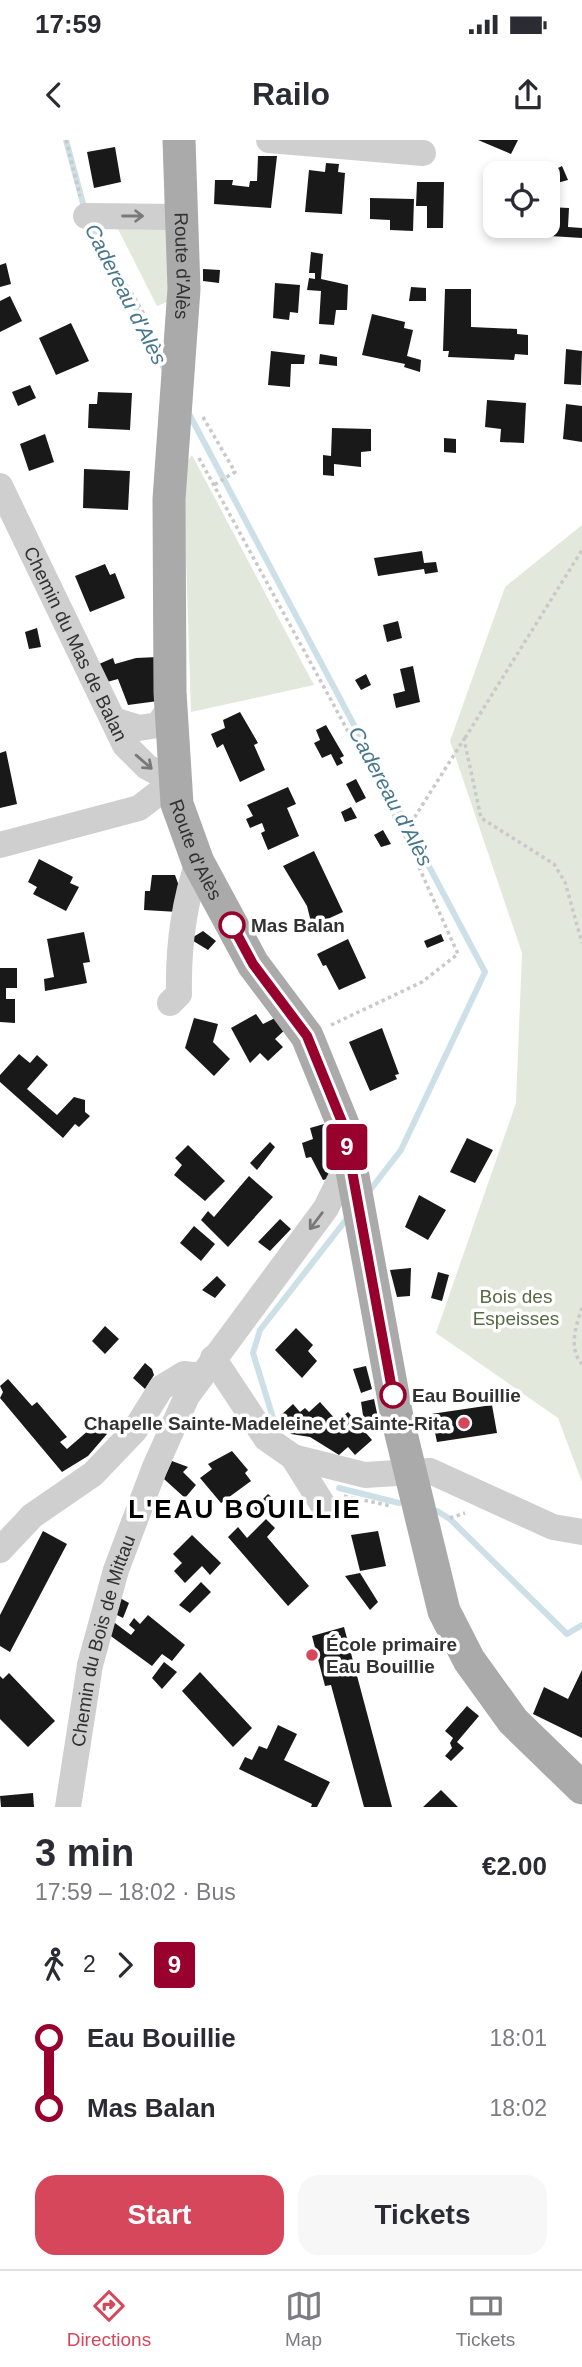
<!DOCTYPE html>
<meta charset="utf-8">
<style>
:root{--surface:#fff;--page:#f7f7f7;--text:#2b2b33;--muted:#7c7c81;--line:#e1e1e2;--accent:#d6475b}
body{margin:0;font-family:Helvetica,sans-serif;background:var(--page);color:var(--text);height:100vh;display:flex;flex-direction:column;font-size:26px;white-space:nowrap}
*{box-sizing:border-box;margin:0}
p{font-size:23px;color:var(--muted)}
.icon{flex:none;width:38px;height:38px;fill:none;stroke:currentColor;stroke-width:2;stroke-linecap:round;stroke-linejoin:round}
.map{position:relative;height:1667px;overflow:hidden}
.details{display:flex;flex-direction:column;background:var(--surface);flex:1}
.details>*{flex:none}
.badge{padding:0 14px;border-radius:5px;font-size:24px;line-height:46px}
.tools{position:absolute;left:483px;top:21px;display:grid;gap:14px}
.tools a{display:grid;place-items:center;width:77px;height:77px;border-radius:14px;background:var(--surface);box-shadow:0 4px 10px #0003;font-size:35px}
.map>.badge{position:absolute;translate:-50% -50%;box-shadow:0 0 0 4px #fff}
.legs{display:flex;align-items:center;gap:10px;height:77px;padding:0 35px;font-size:23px}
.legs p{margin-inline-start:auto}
.overview{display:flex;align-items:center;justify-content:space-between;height:119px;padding:0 35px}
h1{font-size:38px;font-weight:800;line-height:52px}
.cta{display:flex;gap:14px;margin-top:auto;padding:14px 35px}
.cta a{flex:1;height:80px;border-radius:21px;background:var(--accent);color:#fff;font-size:28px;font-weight:800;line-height:80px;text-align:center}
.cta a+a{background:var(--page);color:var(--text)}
ul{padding:0 35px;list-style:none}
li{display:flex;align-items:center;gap:24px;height:70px;font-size:26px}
li i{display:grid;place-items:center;width:10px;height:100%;margin:0 9px;background:currentColor}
li i::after{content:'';width:18px;height:18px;margin:-9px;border:5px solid;border-radius:50%;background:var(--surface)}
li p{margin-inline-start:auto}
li:first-child i{background:linear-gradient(#0000 50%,currentColor 0)}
li:last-child i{background:linear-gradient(currentColor 50%,#0000 0)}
.status{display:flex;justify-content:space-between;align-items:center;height:49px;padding:0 35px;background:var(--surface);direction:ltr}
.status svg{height:19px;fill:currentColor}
header{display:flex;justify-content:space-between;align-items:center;height:91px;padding:0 35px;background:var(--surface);font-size:32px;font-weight:800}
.tabs{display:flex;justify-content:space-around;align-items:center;height:98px;border-top:2px solid var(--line);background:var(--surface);font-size:19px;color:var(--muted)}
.tabs a{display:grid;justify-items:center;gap:4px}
.tabs .selected{color:var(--accent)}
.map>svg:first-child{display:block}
</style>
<div class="status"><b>17:59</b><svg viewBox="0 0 49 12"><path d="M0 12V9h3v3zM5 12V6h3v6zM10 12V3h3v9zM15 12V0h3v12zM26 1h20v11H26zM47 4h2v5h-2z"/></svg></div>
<header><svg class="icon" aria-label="back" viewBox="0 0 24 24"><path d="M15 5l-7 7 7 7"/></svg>Railo<svg class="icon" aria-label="share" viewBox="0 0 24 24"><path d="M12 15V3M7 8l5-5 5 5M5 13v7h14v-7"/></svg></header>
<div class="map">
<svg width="582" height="1667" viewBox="0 0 582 1667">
<rect width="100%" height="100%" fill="#fff"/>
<!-- green -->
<path fill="#e3e8dc" d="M114 81 167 89 172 103 167 162 157 166Z
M192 315 314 545 191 572 183 327Z
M582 385V1342L558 1278 436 1193 516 963 522 813 450 601 505 447Z"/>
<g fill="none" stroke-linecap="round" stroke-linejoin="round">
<!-- stream -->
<path stroke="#cde0e8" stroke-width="6" d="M66 0 85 71
M91 84 132 158 146 196 165 230
M187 270 485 832 401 1010 367 1054
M278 1294 253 1213 260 1190 349 1076
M339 1348 399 1363
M437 1371 450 1379 567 1494 582 1485"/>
</g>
<!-- building -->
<path fill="#191919" d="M478 0H518L511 14Z
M115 7 121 42 94 48 87 12Z
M258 16H277L271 68 214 64 215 40H233L232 45 249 47 250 41H257Z
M326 23 339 24 338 32 345 33 342 74 305 72 309 30 325 32Z
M562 26 568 40 557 43 552 31Z
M417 42H444L443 88H427V66H416Z
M370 58 414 59 413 91 390 90V80L370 79Z
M548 67 569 68 568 87 582 88V98L534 95V86H548Z
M311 112 323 114 321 139 348 145 347 170H336L334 185 319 184 321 151 307 150 309 138 315 139V133H309Z
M6 123 11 144 0 147V125Z
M203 129 220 130 219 143 203 141Z
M275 143 300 145 298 173 290 172 289 180 273 178Z
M411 147 426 148V161H409Z
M445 149H471V187L517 189V194L528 195V215L515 214 514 220 448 217 449 211H443Z
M10 156 22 181 0 192V161Z
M372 174 405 182 404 188 413 190 407 216 421 220 420 232 404 227 405 224 362 215Z
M71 183 89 221 56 235 39 198Z
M566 209 582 211 581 245 564 244Z
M271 211 305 215 304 224H291L290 247 268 245Z
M320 214 337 217V226L319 224Z
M30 245 36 258 18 266 12 252Z
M98 252 132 253 130 290 88 288 89 264H97Z
M487 260 526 263 524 303 500 302 501 289 485 287Z
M566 264 582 266V302L563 299Z
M332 288 371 289V311L361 312V327L334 324V336L323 335V315L331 316Z
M45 294 54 322 29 331 20 304Z
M444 298 456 299V313L444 312Z
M84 329 130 331 128 370 83 368Z
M422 411 424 423 436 422 438 432 425 434 424 429 378 436 374 418Z
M105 424 110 435 115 433 125 458 90 472 75 436Z
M398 481 402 498 387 502 383 485Z
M37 488 41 507 29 509 25 492Z
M158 517V561L128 565 118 539 107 542 99 524 113 518 115 524 136 518Z
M413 526 420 562 396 568 393 554 405 551 400 529Z
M366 534 371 545 361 550 355 540Z
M240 572 258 603 254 605 265 630 240 642 223 604 217 608 211 594 225 588 223 580Z
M326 585 344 616 340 618 343 623 337 626 331 614 322 618 314 603 320 600 316 590Z
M6 611 17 664 0 668V613Z
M356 639 366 658 356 663 346 644Z
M288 647 296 664 287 668 299 696 268 710 261 693 265 691 262 683 250 688 246 679 253 676 247 665Z
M351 667 357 678 345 682 341 672Z
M383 690 391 704 381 707 374 695Z
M314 711 343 772 312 786 307 766 283 726Z
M39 719 73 737 70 743 79 747 66 771 33 754 37 747 28 742Z
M152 735H175L179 746 178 772 144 770 145 751H150Z
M203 791 216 801 208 810 190 799Z
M84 792 90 822 83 823 87 843 45 851 44 839 54 837 47 799Z
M441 794 444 801 427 808 424 801Z
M348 799 366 838 339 850 326 825 323 826 317 814Z
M0 828H17V848H6V859H15V883L0 882Z
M256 874 263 884 279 876 287 888 275 899 283 907 268 921 260 913 250 923 231 888Z
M194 878 218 884 213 902 230 919 214 936 185 908Z
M382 888 399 934 395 935 397 939 370 951 349 902Z
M19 914 30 923 37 915 48 925 27 949 57 975 74 957 85 960V972L90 976 79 987 75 984 63 998 0 942V935Z
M324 984 334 1025 331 1038 323 1040 311 1017 306 1018 302 1003 313 999 310 988Z
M467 998 493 1010 475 1043 450 1032Z
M270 1002 275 1007 257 1030 250 1023Z
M188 1005 225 1041 205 1061 174 1035 182 1025 175 1018Z
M249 1036 273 1057 228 1107 201 1080 208 1071 214 1077Z
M419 1055 446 1070 428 1100 405 1087Z
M280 1079 291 1089 270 1111 258 1102Z
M194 1086 215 1104 201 1121 180 1103Z
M411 1128 410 1156 397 1157 390 1130Z
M438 1132 449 1135 442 1161 431 1158Z
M217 1136 226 1145 215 1158 202 1150Z
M105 1186 119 1199 105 1214 92 1201Z
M296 1188 313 1205 308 1211 317 1221 302 1238 275 1210Z
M145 1223 152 1229 154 1235 145 1249 133 1238Z
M366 1226 372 1249 361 1253 353 1229Z
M8 1239 32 1266 37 1262 67 1297 60 1302 67 1309 97 1283 107 1294 88 1316 62 1332 0 1258 3 1252 0 1246Z
M374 1259 380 1287 369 1289 368 1281 364 1282 361 1262Z
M320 1262 337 1281 348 1272 372 1300 355 1315 348 1307 339 1315 310 1297 291 1294 279 1277 293 1264 300 1272 305 1268 309 1272Z
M492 1265 497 1293 437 1302 431 1274Z
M232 1311 248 1330 245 1333 251 1341 221 1363 200 1338 212 1329 208 1324Z
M172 1321 188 1327 183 1332 196 1345 185 1358 164 1339Z
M268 1354 276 1361 262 1376 254 1368Z
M266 1379 275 1388 267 1397 309 1446 288 1466 228 1397 238 1387 247 1398Z
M43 1391 67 1404 10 1512 0 1506V1475Z
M378 1391 386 1426 360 1431 351 1395Z
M192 1395 221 1423 210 1435 202 1426 185 1443 174 1431 182 1423 173 1414Z
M360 1433 378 1462 370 1470 345 1436Z
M201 1442 211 1452 190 1473 179 1465Z
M120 1458 129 1463 123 1478 113 1473Z
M148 1475 185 1505 172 1521 162 1514 152 1526 108 1494 111 1480 131 1495 135 1490 129 1485 134 1478 140 1484Z
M344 1487 392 1667H364L331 1545 325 1546 312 1496Z
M164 1522 177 1532 162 1549 152 1538Z
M582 1530V1598L533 1574 544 1547 568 1559Z
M200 1532 252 1588 233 1607 182 1551Z
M9 1533 55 1581 28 1607 0 1579V1536L3 1539Z
M467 1566 479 1576 457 1602 464 1608 451 1621 445 1616 452 1608 450 1603 453 1598 445 1591Z
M278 1585 297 1594 284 1620 330 1642 317 1667H311L312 1664 239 1629 245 1617 252 1620 259 1606 267 1609Z
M441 1650 458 1667H423Z
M33 1653 34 1667H1L0 1656Z"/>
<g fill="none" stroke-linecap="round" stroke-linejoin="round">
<!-- path -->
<path stroke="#c9c9c9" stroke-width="3.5" stroke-dasharray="3.5 3.5" stroke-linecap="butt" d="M66 0 80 56
M99 98 154 191
M203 277 235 332 214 345
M199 318 404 694 464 599 481 678 554 724 565 742 582 803
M465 598 582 410
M331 885 422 842 458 814 404 694
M582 1168C576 1185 568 1209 582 1224
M344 1356 391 1366
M450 1378 465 1373"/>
<!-- minor -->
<g stroke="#cfcfcf" stroke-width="26">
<path d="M269 0 423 13"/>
<path d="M86 76 180 77"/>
<path id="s1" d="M0 346 125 605 147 627 174 641 139 668 0 705"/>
<path d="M113 580 139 588 158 585 170 568"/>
<path d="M170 863 179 854C178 808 183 766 198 722"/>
<path d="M213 1218 266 1298 293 1317 365 1335 430 1331 553 1387 582 1392"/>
<path d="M293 1317 323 1365"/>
<path d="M0 1410 32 1376 93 1334 135 1290 161 1248 184 1234 201 1236"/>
<path id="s2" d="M68 1667 90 1525 116 1430 155 1327 187 1256 326 1068 349 1021"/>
</g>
<!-- major -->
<path stroke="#aaa" stroke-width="33" id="s3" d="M179 0 184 149 169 359 170 552 177 664 198 722 253 824 307 896 344 987 397 1277 444 1471 469 1520 513 1581 582 1648"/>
</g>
<!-- one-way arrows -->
<defs><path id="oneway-shaft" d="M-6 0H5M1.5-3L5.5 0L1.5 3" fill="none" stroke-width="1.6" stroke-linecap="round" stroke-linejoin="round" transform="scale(1.75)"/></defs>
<g stroke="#797979">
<use href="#oneway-shaft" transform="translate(133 76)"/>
<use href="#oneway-shaft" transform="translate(144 622) rotate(41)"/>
<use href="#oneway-shaft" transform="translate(316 1081) rotate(127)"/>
</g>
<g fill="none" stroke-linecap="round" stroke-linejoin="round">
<defs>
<path id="line-1" d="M232 785 253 824 307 896 344 987 393 1255"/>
</defs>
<!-- line-1 casing -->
<use href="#line-1" stroke="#fff" stroke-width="16"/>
<!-- line-1 -->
<use href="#line-1" stroke="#98012d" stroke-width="10"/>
</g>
<!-- markers -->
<g fill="#fff" stroke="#98012d" stroke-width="3.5">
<circle cx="232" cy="785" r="12"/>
<circle cx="393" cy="1255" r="12"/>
</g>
<g fill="#d6475b" stroke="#fff" stroke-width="2.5">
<circle cx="464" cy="1283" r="7"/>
<circle cx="312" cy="1515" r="7"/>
</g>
<g text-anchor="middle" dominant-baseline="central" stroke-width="7" stroke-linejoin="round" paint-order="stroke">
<!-- street labels -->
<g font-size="19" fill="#323232" stroke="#fff">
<text stroke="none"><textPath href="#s3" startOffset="126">Route d'Alès</textPath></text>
<text stroke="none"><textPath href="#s1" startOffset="175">Chemin du Mas de Balan</textPath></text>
<text stroke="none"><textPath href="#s3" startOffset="714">Route d'Alès</textPath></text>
<text stroke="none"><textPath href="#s2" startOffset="170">Chemin du Bois de Mittau</textPath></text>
</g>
<!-- stop labels -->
<g font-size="19" font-weight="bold" fill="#323232" stroke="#fff" text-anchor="start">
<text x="251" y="785">Mas Balan</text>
<text x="412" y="1255">Eau Bouillie</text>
</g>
<!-- park labels -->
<g font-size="19" fill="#586a43" stroke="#fff">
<text x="516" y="1156">Bois des<tspan x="516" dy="22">Espeisses</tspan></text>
</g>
<!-- poi labels -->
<g font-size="19" font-weight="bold" fill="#323232" stroke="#fff" text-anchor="end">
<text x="450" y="1283">Chapelle Sainte-Madeleine et Sainte-Rita</text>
<text x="326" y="1504" text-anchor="start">École primaire<tspan x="326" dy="22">Eau Bouillie</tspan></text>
</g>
<!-- water labels -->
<g font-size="21" font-style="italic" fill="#46778d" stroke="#fff">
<text transform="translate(126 154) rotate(63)">Cadereau d'Alès</text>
<text transform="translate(391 656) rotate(62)">Cadereau d'Alès</text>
</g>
<!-- district labels -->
<g font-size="26" font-weight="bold" letter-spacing="2" fill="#000" stroke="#fff">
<text x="245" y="1369">L'EAU BOUILLIE</text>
</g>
</g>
</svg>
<div class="tools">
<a><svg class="icon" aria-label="locate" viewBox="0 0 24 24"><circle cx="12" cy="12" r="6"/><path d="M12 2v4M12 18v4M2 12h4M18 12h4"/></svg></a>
</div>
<b class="badge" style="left:347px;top:1007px;background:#98012d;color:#fff">9</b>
</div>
<section class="details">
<div class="overview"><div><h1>3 min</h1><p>17:59 – 18:02 · Bus</p></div><b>€2.00</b></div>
<div class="legs"><svg class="icon" aria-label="walk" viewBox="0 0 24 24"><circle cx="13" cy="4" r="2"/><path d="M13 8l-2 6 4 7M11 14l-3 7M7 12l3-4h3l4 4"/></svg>2<svg class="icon" aria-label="forward" viewBox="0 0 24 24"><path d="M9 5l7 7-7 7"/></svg><b class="badge" style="background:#98012d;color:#fff">9</b></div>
<ul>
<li><i style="color:#98012d"></i><b>Eau Bouillie</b><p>18:01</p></li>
<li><i style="color:#98012d"></i><b>Mas Balan</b><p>18:02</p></li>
</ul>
<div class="cta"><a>Start</a><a>Tickets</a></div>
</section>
<nav class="tabs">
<a class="selected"><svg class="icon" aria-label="directions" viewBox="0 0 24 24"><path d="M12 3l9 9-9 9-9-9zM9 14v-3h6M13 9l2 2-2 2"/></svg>Directions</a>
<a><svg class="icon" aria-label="map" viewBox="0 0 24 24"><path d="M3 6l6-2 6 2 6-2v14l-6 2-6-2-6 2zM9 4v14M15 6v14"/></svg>Map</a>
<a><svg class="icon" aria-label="tickets" viewBox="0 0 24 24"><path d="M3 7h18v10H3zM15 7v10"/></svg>Tickets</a>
</nav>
